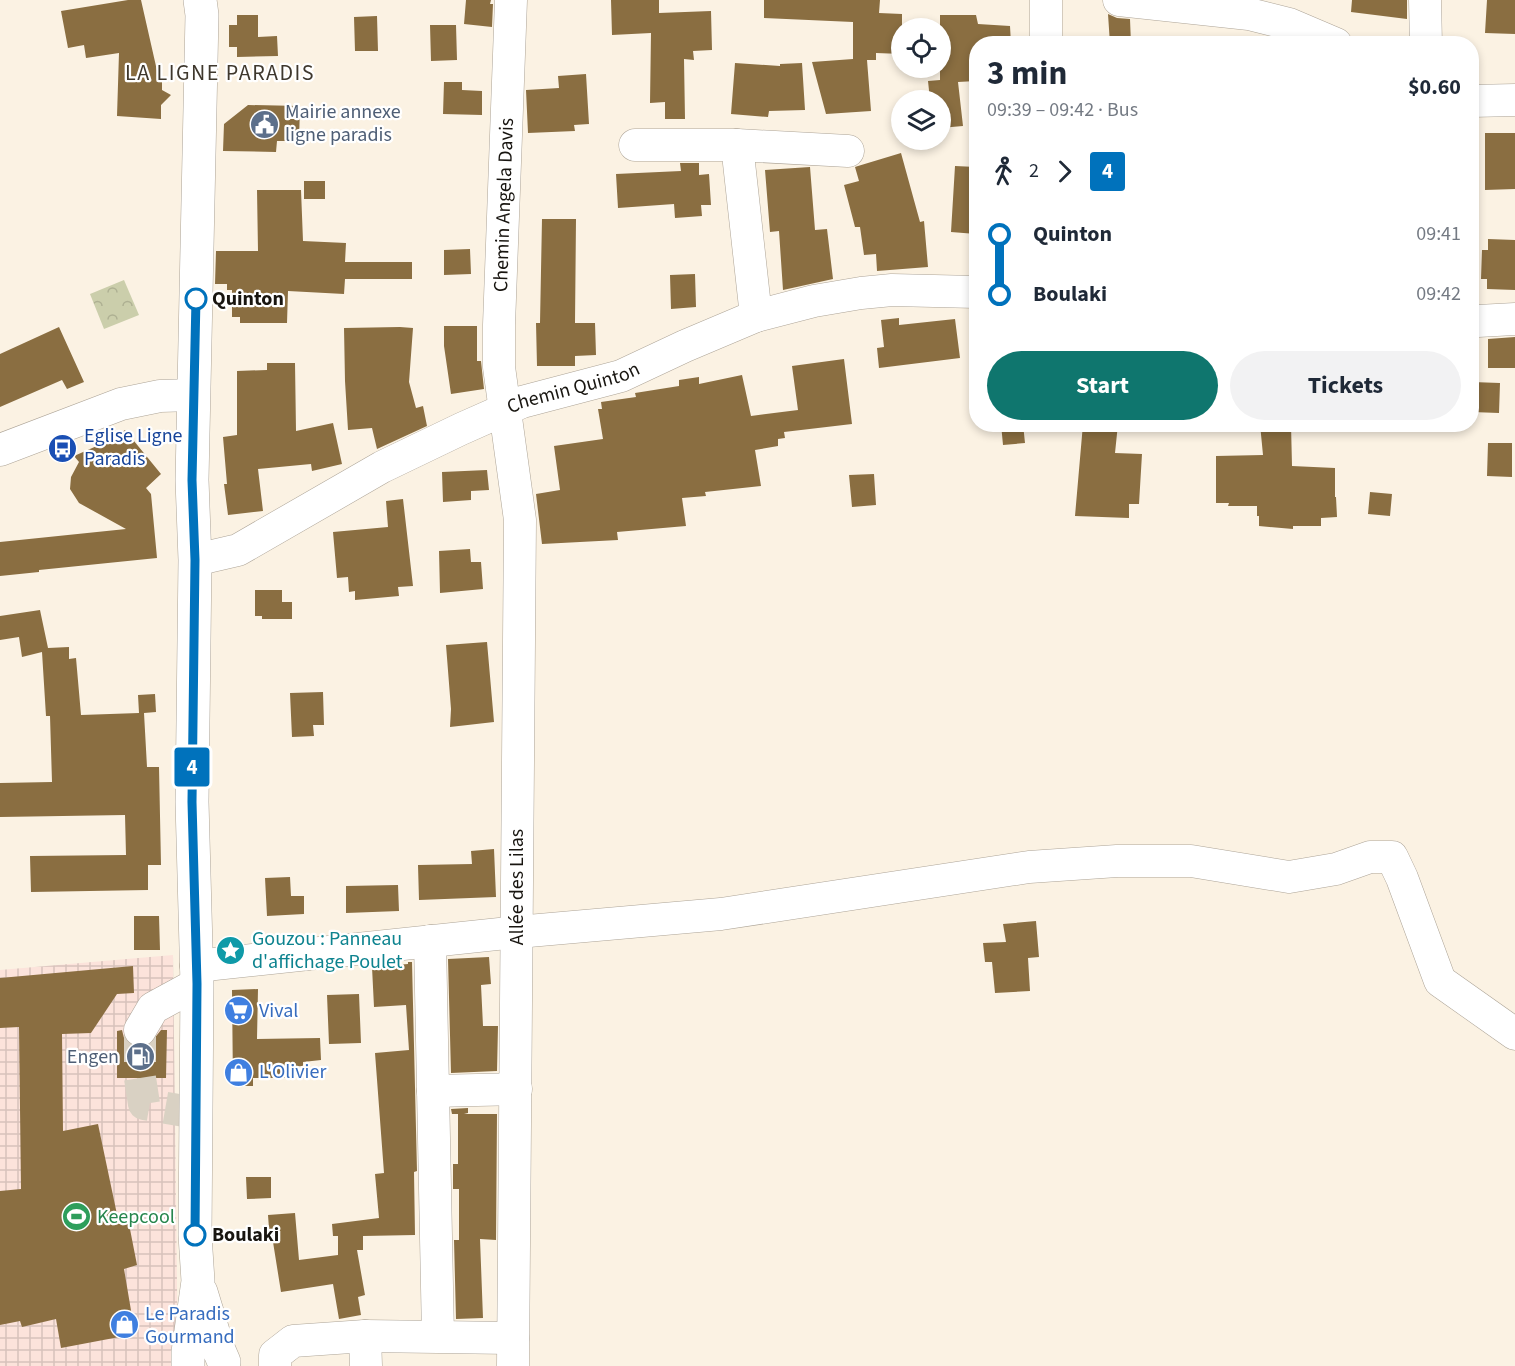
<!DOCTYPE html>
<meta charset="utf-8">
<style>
:root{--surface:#fff;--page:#f2f2f3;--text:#1f2937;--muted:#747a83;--accent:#0f766e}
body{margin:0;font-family:"Source Sans 3",sans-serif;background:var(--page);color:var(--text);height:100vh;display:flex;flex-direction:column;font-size:22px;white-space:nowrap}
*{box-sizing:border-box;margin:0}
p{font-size:20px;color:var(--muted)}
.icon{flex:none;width:33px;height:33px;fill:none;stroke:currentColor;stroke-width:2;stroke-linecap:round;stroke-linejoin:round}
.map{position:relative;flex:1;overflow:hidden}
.panel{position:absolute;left:969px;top:36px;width:510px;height:396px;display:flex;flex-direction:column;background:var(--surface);border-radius:24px;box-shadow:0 3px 9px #0003}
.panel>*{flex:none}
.badge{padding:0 12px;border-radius:4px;font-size:21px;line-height:39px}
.fabs{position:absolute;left:891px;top:18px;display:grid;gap:12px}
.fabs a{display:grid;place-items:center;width:60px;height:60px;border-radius:50%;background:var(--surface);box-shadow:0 3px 9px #0003;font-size:30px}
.map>.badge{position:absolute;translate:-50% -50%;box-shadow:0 0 0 3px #fff}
.legs{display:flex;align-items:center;gap:9px;height:66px;padding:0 18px;font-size:20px}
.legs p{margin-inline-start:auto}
.overview{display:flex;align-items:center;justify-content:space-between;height:102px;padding:0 18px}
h1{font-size:33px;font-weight:700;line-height:45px}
.button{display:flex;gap:12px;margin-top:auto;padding:12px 18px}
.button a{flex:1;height:69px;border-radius:36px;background:var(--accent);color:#fff;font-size:24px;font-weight:700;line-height:69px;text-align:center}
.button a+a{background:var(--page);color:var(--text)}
ul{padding:0 18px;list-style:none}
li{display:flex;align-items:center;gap:21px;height:60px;font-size:22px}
li i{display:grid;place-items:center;width:9px;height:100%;margin:0 8px;background:currentColor}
li i::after{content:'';width:15px;height:15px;margin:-8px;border:4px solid;border-radius:50%;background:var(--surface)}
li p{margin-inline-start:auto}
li:first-child i{background:linear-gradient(#0000 50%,currentColor 0)}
li:last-child i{background:linear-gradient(currentColor 50%,#0000 0)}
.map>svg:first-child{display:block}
</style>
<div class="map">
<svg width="1515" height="1366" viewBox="0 0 1515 1366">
<defs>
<pattern id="industrial-grid" width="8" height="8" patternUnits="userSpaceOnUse" patternTransform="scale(1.5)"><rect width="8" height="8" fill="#fce3db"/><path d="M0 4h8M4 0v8" fill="none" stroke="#d7c2bb"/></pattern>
<pattern id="park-crowns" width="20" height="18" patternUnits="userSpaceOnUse" patternTransform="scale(1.5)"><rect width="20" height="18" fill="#cbceab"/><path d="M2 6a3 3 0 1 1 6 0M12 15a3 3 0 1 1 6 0" fill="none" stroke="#aeb092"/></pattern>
</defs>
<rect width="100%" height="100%" fill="#fbf2e3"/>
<!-- industrial -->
<path fill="url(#industrial-grid)" d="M173 955 178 1366H0V970Z"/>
<!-- park -->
<path fill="url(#park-crowns)" d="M124 280 139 315 104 329 90 294Z"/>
<!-- building -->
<path fill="#8a6e41" d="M128 0H141L158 75H162V90L171 95 161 105V119L117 116 119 53 86 58 84 45 68 48 61 11Z
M466 0H491L490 4H493L492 27 464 24Z
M611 0H659V13L711 11 712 50 693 51 694 60 684 59 685 119H665V102L650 103 651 33 612 35Z
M764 0H880L879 13 902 14V54L876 53V60H867L871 111 826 114 812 62 853 59V22L764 18Z
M1352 0H1407V19L1351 12Z
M1487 0H1515V34L1485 33Z
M1108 14 1117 18 1130 19 1131 44H1110Z
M237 15H258V37L277 36 278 56 237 57V47H229V25H237Z
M940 15H976L978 24 1010 26 1011 44H976V81L958 82 963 126 940 128V100H930L928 81 940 80Z
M377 16 378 51H355L354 17Z
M430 25H456L457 60 431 61Z
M735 63 780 66V64L802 63 805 110 769 111 768 117 731 114Z
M586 74 589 124 574 125 575 131 528 133 526 90 559 88 558 76Z
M444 82H462V90L482 91V115L443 114Z
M248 105 300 106 299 141H277L276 152 223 151 224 124Z
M1485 133H1515V189L1485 190Z
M901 153 920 222 924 221 928 267 877 271 876 254 864 255 860 227H855L844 185 859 181 855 167 858 166Z
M680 163H699V175L709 174 711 205H701L702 216 675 218 674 204 618 208 616 174 681 171Z
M955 166 976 167V234L951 232Z
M810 167 815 230 827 229 833 279 783 290 779 231 770 232 765 170Z
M304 181H325V199H304Z
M257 190H301L303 241 346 243 345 262H412V279H345L344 294 288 291 287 323H240V317H232V290H227V284H215L216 251H258Z
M542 219H576L575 323H595L596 355 575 356V366H537L536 323H540Z
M1488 239 1515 240V290L1487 289V279H1481L1482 250H1488Z
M470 249 471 274 444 275V250Z
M695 274 696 307 671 309 670 275Z
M899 318V325L955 319 960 358 879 368 877 348 884 347 881 320Z
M444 326H477V361H481L484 389 451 394 444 346Z
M59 327 84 382 67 389 62 380 0 407V354Z
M400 327 413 328 409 382 416 408 423 406 427 426 377 449 372 428 348 430 345 381 344 328Z
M1515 337V368H1488V339Z
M844 359 852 424 784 432 785 438 778 439V446L755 450 761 486 705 492 706 496 682 498 686 526 617 532 618 540 542 544 536 494 560 490 554 446 603 439 598 409H602L601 402 636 397 635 393 679 386V380L699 377V384L742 375 751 416 798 410 792 366Z
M267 363H295L296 431 333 423 342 464 312 471 311 464 258 469 263 511 228 515 224 484H227L223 437 237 435V371L267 370Z
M1472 382 1500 383 1499 413 1472 412Z
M1001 424H1023L1025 443 1003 445Z
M1083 424H1118L1115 453 1142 454 1139 504H1129V518L1075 516Z
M1260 424H1291L1292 466 1335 468V497H1336L1337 517 1321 518V526H1293V529L1259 526V516H1257V506H1228L1229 503H1216V456L1263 455Z
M125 430 161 474 146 488 151 494 157 558 39 570V572L0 576V542L126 529 79 503 70 489 71 477 79 462 74 456 115 438Z
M1488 443H1512V477L1487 476Z
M487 470 489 490 471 491V500L443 502 442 472Z
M874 474 876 505 852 507 849 475Z
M1370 492 1392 494 1390 516 1368 514Z
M403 499 413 586 398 587 399 596 355 600V591L349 592 348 577 337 578 333 532 388 527 386 501Z
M470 549 471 562H481L483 589 440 593 439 551Z
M255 590H282V602H292V619H262V616H255Z
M40 610 48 648 69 647V659L76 658 81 715 139 713 138 695 155 694 156 712 144 713 147 767H159L161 865H148V890L31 892 30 856 126 855 125 815 0 817V783L52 782 50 716H46L42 652 22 657 19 637 0 640V616Z
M487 642 494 722 450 727 451 709 446 645Z
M323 692 324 725H313L314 736 292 737 290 693Z
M494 849 496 897 419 900 418 865 472 864 471 851Z
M290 877 291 896H304V914L267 916 265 878Z
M398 885 399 911 346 913V886Z
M134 916H159L160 950H134Z
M1036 921 1039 957 1028 958 1030 991 995 993 992 962H985L983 943 1006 942 1003 924Z
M489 957 491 984 481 985 483 1026H498L497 1071 451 1073 448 959Z
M408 962H412L417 1171 414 1172 415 1235 363 1236V1250H357L365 1295 358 1297 361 1315 339 1319 333 1284 281 1292 273 1242H270L268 1215 295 1213 299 1260 338 1255V1236H333L332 1224 379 1218 375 1174 384 1173 375 1053 409 1050 406 1005 374 1007 372 967 408 964Z
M133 966 134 993 117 994 91 1033 62 1034 63 1131 98 1124 119 1224H129L137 1265 124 1269 135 1334 61 1348 56 1319 22 1327 20 1321 0 1325V1191L21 1189 19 1027 0 1028V978Z
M258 989 257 1039 320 1038 321 1060 303 1062V1066L285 1067V1078H253V1086H233L232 990Z
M359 994 361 1043 329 1044 327 995Z
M122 1030 124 1038 130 1045 140 1048 149 1045 161 1030H167L166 1078H117V1031Z
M468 1108V1113L464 1114H497L496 1240 480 1239 483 1318 456 1319 454 1240H459V1189H453V1164H458V1114H452L451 1109Z
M246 1177H271V1198L247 1199Z"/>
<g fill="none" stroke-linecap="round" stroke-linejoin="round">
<!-- minor-tunnel -->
<path stroke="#d9d1c3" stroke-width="32" stroke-dasharray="32 16" stroke-linecap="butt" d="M140 1030V1078L144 1104 196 1113"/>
<defs>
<g id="minor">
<path d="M511 0 499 325V367L520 520 513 1366"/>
<path d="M1046 0V44"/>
<path d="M1119 0 1249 14 1289 24 1336 44"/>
<path d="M1425 0 1426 44"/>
<path d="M1472 101 1515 100"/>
<path d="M635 145H737L848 151"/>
<path d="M737 145 756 316"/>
<path d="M1472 320 1478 321 1515 319"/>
<path d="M0 450 121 404 160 396 193 395"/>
<path id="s1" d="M195 560 238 550 382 467 461 429 522 402 621 376 685 346 756 316 814 301 861 293 892 290 976 292"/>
<path d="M430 941 438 1336"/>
<path d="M196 966 517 932 721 914 1029 867 1117 861H1191L1289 877 1336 869 1370 857H1392L1402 878 1440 981 1515 1034"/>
<path d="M140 1030 153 1008 197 984"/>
<path d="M433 1091 516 1089"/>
<path d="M365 1336 366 1366"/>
<path d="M275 1366V1355L293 1341 365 1336 513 1338"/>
</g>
<path id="major" d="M201 1292 218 1348 224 1362
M188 1366V1352L198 1281 195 1235 197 984 192 802 195 560 192 480 202 15 200 0"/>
</defs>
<!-- minor casing -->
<use href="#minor" stroke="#ada497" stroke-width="33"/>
<!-- major casing -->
<use href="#major" stroke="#ada497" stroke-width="34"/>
<!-- minor -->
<use href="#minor" stroke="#fff" stroke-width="32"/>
<!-- major -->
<use href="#major" stroke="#fff" stroke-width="33"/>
</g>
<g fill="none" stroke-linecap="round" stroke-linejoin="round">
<defs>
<path id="line-1" d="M195 1235 197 984 192 802 195 560 192 480 196 299"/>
</defs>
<!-- line-1 casing -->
<use href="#line-1" stroke="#fff" stroke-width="14"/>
<!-- line-1 -->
<use href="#line-1" stroke="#0072bc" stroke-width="9"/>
</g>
<!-- icons -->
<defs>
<symbol id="civic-disc" viewBox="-11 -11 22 22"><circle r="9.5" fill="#5c6f8a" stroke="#fff"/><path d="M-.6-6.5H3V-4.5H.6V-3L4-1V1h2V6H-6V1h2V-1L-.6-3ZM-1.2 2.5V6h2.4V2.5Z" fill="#fff"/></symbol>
<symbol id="bus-disc" viewBox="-11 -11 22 22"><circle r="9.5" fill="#1a4fb4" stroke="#fff"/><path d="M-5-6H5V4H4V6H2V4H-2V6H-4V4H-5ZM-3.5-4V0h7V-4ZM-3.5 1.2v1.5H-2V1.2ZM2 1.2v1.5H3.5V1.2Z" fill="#fff"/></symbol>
<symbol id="sight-disc" viewBox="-11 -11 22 22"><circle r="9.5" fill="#0f9aa8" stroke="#fff"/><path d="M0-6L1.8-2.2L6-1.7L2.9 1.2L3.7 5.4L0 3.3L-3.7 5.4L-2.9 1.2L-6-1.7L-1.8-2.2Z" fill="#fff"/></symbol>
<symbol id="supermarket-disc" viewBox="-11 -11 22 22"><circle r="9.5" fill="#3f7fe0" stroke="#fff"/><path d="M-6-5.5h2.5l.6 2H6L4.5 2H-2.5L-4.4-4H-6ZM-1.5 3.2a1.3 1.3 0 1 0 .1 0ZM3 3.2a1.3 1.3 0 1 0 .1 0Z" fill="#fff"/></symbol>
<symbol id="fuel-disc" viewBox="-11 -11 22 22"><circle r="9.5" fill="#5c6f8a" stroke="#fff"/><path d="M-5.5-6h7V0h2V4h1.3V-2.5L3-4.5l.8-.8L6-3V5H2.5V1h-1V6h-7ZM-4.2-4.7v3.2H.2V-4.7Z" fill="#fff"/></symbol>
<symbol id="shop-disc" viewBox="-11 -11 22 22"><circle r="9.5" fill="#3f7fe0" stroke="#fff"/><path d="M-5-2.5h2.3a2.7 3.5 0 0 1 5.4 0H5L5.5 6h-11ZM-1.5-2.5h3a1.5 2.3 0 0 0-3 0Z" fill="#fff"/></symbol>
<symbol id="stadium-disc" viewBox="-11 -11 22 22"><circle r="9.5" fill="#2e9e5b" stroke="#fff"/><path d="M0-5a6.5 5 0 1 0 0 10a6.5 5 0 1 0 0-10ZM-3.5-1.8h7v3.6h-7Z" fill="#fff"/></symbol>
</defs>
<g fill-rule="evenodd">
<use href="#civic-disc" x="248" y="108" width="33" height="33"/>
<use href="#bus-disc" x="46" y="432" width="33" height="33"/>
<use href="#sight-disc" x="214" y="934" width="33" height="33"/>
<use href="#supermarket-disc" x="222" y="994" width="33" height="33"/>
<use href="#fuel-disc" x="124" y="1040" width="33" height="33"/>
<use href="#shop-disc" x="222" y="1056" width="33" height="33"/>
<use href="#stadium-disc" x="60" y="1200" width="33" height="33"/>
<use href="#shop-disc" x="108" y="1308" width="33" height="33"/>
</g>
<!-- markers -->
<g fill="#fff" stroke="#0072bc" stroke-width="3">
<circle cx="196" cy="299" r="10"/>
<circle cx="195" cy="1235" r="10"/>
</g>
<g text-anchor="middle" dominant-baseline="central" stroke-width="4.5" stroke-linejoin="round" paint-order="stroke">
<!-- service labels -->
<g font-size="20" fill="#4e5e75" stroke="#fff" text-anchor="start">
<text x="285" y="112">Mairie annexe<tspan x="285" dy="23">ligne paradis</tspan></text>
<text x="119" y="1057" text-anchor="end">Engen</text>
</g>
<!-- street labels -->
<g font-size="20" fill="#181510" stroke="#fff">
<text transform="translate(504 205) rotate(-88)">Chemin Angela Davis</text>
<text stroke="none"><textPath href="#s1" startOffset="418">Chemin Quinton</textPath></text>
<text transform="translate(517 887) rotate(-90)">Allée des Lilas</text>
</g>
<!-- stop labels -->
<g font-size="20" font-weight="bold" fill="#181510" stroke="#fff" text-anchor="start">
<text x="212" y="299">Quinton</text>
<text x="212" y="1235">Boulaki</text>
</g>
<!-- transit labels -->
<g font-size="20" fill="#164399" stroke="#fff" text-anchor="start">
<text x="84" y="436">Eglise Ligne<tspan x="84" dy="23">Paradis</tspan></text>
</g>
<!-- culture labels -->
<g font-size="20" fill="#0d838f" stroke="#fff" text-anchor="start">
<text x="252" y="939">Gouzou : Panneau<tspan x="252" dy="23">d'affichage Poulet</tspan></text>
</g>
<!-- shop labels -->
<g font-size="20" fill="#366cbe" stroke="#fff" text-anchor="start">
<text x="259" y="1011">Vival</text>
<text x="259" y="1072">L'Olivier</text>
<text x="145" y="1314">Le Paradis<tspan x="145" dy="23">Gourmand</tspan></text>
</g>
<!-- leisure labels -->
<g font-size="20" fill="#27864d" stroke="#fff" text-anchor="start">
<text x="97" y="1217">Keepcool</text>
</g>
<!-- quarter labels -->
<g font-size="22" letter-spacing="1.5" fill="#3f382d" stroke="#fff">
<text x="220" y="73">LA LIGNE PARADIS</text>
</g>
</g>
</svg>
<div class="fabs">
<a><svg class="icon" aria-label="locate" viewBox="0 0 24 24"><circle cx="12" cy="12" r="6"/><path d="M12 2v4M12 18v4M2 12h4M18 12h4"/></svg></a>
<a><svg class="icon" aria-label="layers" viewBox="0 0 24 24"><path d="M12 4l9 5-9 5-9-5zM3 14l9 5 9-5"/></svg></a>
</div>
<b class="badge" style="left:192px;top:767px;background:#0072bc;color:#fff">4</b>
<section class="panel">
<div class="overview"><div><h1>3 min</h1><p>09:39 – 09:42 · Bus</p></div><b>$0.60</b></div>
<div class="legs"><svg class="icon" aria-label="walk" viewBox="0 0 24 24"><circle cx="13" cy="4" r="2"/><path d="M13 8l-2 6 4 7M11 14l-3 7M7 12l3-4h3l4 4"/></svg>2<svg class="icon" aria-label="forward" viewBox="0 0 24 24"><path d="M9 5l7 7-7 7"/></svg><b class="badge" style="background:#0072bc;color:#fff">4</b></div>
<ul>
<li><i style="color:#0072bc"></i><b>Quinton</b><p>09:41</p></li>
<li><i style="color:#0072bc"></i><b>Boulaki</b><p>09:42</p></li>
</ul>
<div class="button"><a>Start</a><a>Tickets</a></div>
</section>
</div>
